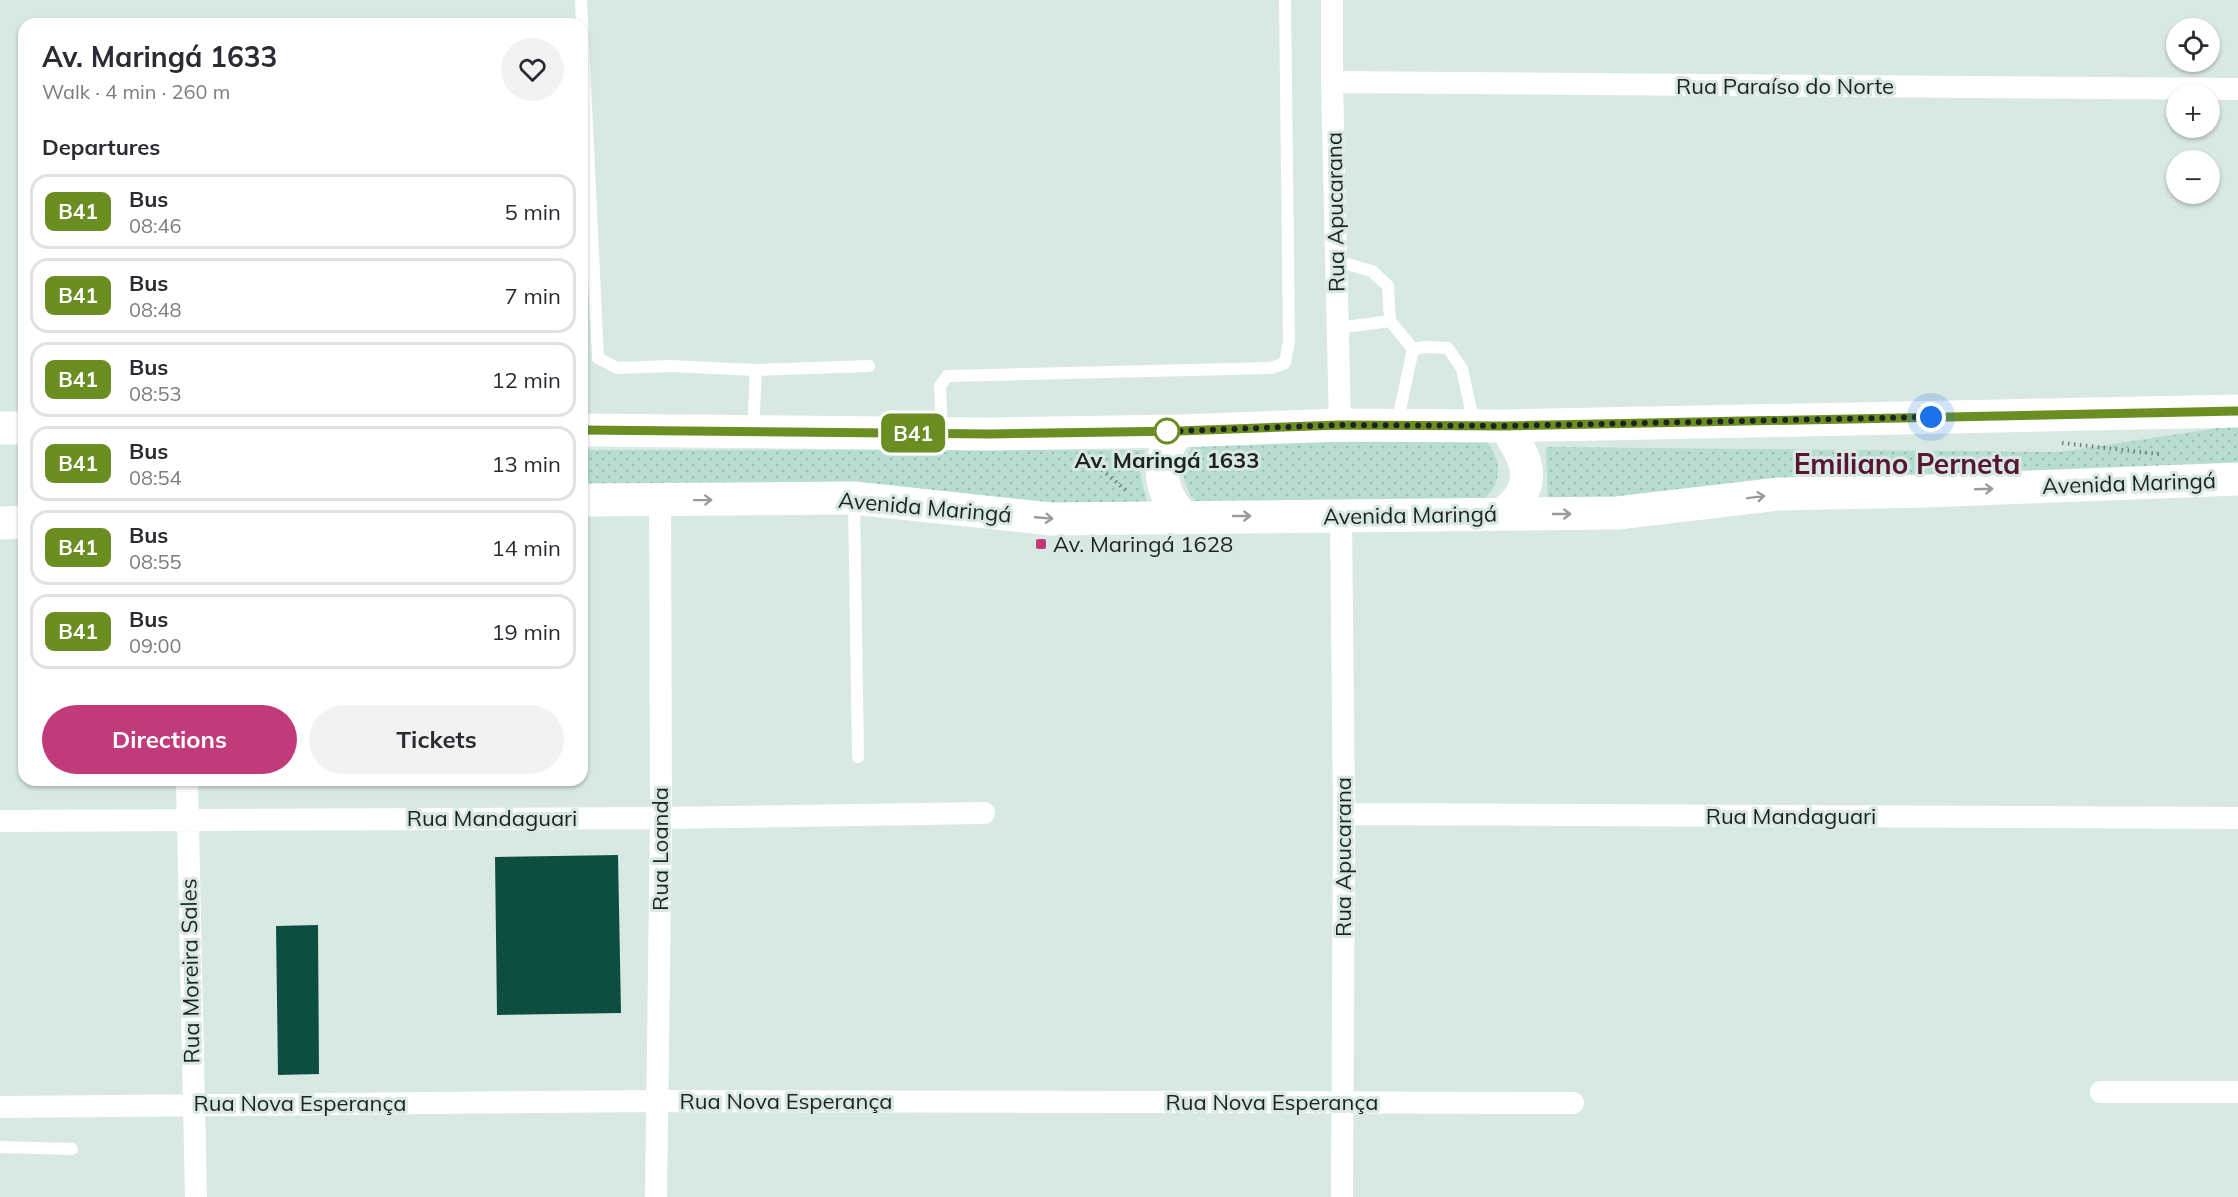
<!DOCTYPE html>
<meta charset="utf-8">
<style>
:root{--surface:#fff;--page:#f2f2f3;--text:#2b2b33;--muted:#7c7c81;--line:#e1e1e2;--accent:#c13a79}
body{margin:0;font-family:Mulish,sans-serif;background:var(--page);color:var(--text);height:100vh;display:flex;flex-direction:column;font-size:22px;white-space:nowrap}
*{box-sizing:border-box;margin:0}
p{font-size:20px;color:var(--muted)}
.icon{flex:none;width:33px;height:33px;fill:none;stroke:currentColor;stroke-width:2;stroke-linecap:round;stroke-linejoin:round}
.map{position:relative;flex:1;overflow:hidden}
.side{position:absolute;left:18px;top:18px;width:570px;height:768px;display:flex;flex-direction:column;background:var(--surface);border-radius:18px;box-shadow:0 2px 4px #0004}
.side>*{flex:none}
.badge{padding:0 12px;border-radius:9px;font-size:21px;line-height:39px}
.tools{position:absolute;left:2166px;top:18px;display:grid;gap:12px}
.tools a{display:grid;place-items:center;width:54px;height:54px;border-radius:50%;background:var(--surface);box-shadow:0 2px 4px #0004;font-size:30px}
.you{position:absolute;width:30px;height:30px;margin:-15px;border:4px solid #fff;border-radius:50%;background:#1a73e8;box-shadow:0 0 0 9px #1a73e833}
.map>.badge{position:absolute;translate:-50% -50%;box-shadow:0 0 0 3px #fff}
h2{padding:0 24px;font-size:22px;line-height:54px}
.round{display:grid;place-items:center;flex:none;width:63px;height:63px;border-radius:32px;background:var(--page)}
.head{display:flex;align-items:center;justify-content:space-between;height:102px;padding:0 24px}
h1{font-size:28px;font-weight:700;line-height:45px}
.cta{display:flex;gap:12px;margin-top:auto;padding:12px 24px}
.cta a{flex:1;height:69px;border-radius:36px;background:var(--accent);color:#fff;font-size:24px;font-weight:700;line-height:69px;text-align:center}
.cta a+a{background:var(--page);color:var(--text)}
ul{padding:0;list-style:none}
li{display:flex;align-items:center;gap:18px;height:75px;margin:0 12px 9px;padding:0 12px;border:3px solid var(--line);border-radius:18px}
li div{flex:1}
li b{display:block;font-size:22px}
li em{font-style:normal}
li .badge{min-width:66px;font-weight:700;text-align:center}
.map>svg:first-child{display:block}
</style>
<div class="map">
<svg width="2238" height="1197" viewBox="0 0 2238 1197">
<defs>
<pattern id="grass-dots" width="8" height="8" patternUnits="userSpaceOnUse" patternTransform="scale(1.5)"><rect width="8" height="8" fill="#b7ddd2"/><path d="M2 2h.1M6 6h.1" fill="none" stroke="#9dbdb4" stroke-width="1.8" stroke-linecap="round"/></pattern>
</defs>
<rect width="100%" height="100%" fill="#d8e8e3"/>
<!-- grass -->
<path fill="url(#grass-dots)" d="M2238 425V466L1548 504 1546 447 2060 452Z
M1486 441C1504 462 1502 486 1480 502L1198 503C1180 486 1179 462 1195 443Z
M582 450H1145C1138 470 1141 483 1148 503L1050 504 582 485Z"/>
<!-- building -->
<path fill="#0e4e41" d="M618 855 621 1013 497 1015 495 857Z
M318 925 319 1074 278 1075 276 926Z"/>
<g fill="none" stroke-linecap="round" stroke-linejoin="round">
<!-- path -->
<path stroke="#747f7c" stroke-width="4" stroke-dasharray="1.5 4.5" stroke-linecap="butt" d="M2062 443 2159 454
M1088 458 1128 492"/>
<!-- lane -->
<path stroke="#fff" stroke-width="12" d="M581 0 598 358 617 368 670 366 756 370 753 430
M1336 261 1372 271 1388 286 1390 321
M1338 328 1390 321 1413 349
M756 370 869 366
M1397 424 1413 349 1425 347 1448 348 1462 369 1474 424
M942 431 940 386 947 376 1271 368 1285 363 1289 341 1285 0
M854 500 858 757
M0 1147 72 1149"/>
<!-- street -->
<path stroke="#fff" stroke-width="22" d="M1332 0V82L1340 425
M1332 82 2238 89
M1341 516 1344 814 1342 1197
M187 780 196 1197
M1344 814 2238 818
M0 821 661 818 984 813
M2101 1092H2238
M0 1107 658 1101 1573 1103
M656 1197 661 818 660 500"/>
<!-- primary -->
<path stroke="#fff" stroke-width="33" d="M0 428H24
M582 430 990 434 1179 431 1340 425 1505 426 2238 411
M1179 431C1155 457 1157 492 1184 517
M582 500 854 498 1051 519 1617 513 1780 494 1926 491 2238 479
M1503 514C1540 485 1528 460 1505 426
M0 523 24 522"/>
</g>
<!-- one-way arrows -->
<defs><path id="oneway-shaft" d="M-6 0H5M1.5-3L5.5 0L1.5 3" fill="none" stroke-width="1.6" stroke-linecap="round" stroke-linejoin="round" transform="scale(1.5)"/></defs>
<g stroke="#9a9c9c">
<use href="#oneway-shaft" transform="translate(1984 489) rotate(-2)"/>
<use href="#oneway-shaft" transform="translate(1756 497) rotate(-7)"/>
<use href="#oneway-shaft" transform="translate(703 500) rotate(-1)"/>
<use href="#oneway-shaft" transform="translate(1562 514)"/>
<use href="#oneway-shaft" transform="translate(1242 516)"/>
<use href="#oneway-shaft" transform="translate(1044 518) rotate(5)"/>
</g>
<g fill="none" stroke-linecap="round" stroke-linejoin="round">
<defs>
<path id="line" d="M582 430 990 434 1179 431 1340 425 1505 426 2238 411"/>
</defs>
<!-- line casing -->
<use href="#line" stroke="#fff" stroke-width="14"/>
<!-- line -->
<use href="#line" stroke="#6b8e23" stroke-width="9"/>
<!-- walk -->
<path stroke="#1e2322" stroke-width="6" stroke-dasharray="0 10.8" d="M1167 431 1172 439 1179 431 1340 425 1505 426 1931 417"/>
</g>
<!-- markers -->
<circle fill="#fff" stroke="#6b8e23" stroke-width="3" cx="1167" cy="431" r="12"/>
<rect fill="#c13a79" stroke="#d8e8e3" stroke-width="2" x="1035" y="538" width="12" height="12" rx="3"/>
<g text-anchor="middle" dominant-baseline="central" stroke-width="6" stroke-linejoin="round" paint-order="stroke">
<!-- street labels -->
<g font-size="22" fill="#1e2322" stroke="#d8e8e3">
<text x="1785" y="86">Rua Paraíso do Norte</text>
<text transform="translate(1335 212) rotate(-91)">Rua Apucarana</text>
<text transform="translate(2129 483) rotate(-2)">Avenida Maringá</text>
<text transform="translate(925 507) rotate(5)">Avenida Maringá</text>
<text transform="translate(1410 515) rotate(-1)">Avenida Maringá</text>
<text x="1791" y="816">Rua Mandaguari</text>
<text x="492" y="818">Rua Mandaguari</text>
<text transform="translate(660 849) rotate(-90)">Rua Loanda</text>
<text transform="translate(1343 857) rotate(-90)">Rua Apucarana</text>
<text transform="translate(190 971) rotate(-91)">Rua Moreira Sales</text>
<text x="786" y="1101">Rua Nova Esperança</text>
<text x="1272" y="1102">Rua Nova Esperança</text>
<text x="300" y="1103">Rua Nova Esperança</text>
</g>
<!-- stop labels -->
<g font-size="22" font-weight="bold" fill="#1e2322" stroke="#d8e8e3">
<text x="1167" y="460">Av. Maringá 1633</text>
</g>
<!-- poi labels -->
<g font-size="22" fill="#1e2322" stroke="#d8e8e3" text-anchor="start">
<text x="1053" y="544">Av. Maringá 1628</text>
</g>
<!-- district labels -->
<g font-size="28" font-weight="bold" fill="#571634" stroke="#d8e8e3">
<text x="1907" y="463">Emiliano Perneta</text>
</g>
</g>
</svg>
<div class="tools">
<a><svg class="icon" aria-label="locate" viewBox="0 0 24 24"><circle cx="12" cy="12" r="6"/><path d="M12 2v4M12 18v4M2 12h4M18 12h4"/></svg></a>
<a>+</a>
<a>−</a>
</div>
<div class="you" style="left:1931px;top:417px"></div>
<b class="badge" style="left:913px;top:433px;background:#6b8e23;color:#fff">B41</b>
<section class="side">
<div class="head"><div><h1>Av. Maringá 1633</h1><p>Walk · 4 min · 260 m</p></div><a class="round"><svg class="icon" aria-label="heart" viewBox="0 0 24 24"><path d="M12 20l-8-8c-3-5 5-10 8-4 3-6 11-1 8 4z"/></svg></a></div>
<h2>Departures</h2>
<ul>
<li><span class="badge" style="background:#6b8e23;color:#fff">B41</span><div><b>Bus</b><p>08:46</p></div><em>5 min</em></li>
<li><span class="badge" style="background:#6b8e23;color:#fff">B41</span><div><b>Bus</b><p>08:48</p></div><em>7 min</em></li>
<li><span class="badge" style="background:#6b8e23;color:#fff">B41</span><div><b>Bus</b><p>08:53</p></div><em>12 min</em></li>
<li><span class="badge" style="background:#6b8e23;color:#fff">B41</span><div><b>Bus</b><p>08:54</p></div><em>13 min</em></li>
<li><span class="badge" style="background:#6b8e23;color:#fff">B41</span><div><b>Bus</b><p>08:55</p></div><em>14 min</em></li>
<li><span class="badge" style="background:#6b8e23;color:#fff">B41</span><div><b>Bus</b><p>09:00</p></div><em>19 min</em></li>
</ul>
<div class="cta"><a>Directions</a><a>Tickets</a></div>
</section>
</div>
